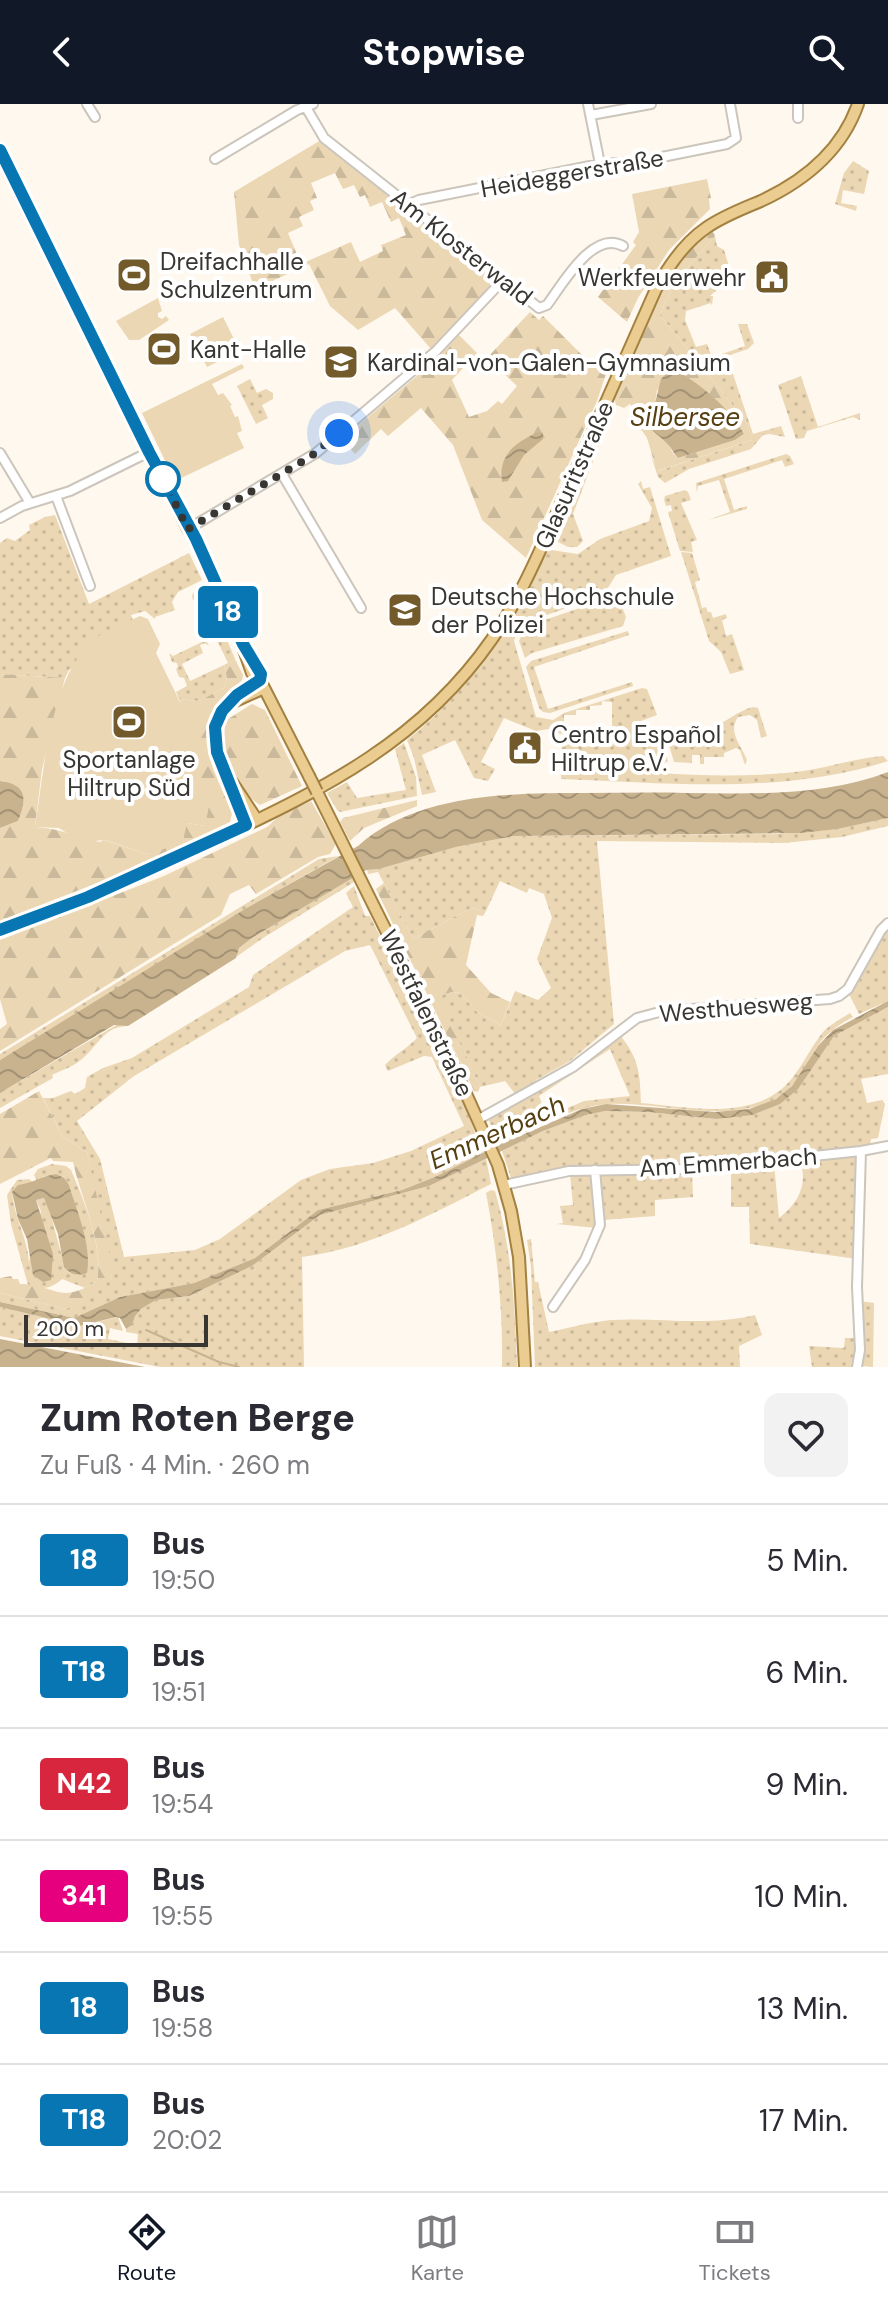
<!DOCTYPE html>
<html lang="de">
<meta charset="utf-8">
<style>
:root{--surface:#fff;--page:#f2f2f3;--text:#2b2b33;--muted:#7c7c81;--line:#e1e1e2;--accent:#111827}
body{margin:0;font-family:"DM Sans",sans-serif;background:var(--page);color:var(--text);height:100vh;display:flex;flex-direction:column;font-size:30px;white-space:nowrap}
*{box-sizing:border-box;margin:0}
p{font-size:26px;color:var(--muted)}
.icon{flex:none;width:44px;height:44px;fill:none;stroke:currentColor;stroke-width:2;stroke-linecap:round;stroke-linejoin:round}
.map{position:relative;height:1263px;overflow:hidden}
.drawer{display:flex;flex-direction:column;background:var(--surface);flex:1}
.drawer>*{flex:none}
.badge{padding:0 16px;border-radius:6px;font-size:28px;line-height:52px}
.scale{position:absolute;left:24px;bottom:20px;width:184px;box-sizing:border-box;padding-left:8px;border:4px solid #383632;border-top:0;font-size:22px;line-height:28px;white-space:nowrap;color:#383632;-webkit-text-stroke:6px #fff;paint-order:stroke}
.you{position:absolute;width:40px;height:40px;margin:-20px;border:6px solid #fff;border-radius:50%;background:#1a73e8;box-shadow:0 0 0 12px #1a73e833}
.map>.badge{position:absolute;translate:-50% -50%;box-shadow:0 0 0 4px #fff}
.round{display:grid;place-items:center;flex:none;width:84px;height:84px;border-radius:16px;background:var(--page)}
.overview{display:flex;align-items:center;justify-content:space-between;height:136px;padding:0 40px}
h1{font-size:38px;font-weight:800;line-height:60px}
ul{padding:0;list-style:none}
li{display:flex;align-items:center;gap:24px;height:112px;padding:0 40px;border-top:2px solid var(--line)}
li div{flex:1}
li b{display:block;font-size:30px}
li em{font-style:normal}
li .badge{min-width:88px;font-weight:700;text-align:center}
header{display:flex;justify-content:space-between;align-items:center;height:104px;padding:0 40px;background:var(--accent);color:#fff;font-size:36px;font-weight:800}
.menu{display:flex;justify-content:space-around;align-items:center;height:112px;border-top:2px solid var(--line);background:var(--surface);font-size:22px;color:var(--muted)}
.menu a{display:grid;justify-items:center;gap:4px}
.menu .active{color:var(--accent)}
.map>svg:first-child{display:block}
</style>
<header><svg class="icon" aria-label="back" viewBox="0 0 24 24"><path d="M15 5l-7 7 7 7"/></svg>Stopwise<svg class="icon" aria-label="search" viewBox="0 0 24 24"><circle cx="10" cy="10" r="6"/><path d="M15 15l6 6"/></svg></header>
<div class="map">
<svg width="888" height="1263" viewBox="0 0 888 1263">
<defs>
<pattern id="grass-dots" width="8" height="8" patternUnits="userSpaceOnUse" patternTransform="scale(2)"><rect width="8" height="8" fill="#ebd7b4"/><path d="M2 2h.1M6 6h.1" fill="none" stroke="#cab99b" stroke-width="1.8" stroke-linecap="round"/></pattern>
<pattern id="forest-firs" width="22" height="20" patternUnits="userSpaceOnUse" patternTransform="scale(2)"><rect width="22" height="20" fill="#ebd7b4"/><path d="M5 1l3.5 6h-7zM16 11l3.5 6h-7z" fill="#cab99b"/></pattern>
<pattern id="water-waves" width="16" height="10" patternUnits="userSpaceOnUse" patternTransform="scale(2)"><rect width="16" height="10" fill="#c9b38e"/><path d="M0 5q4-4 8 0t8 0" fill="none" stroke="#a49275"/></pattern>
</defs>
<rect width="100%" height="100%" fill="#fff8ee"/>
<!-- grass -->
<path fill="url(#grass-dots)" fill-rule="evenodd" d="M853 57 869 67 864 90 843 86 841 99 857 102 856 107 835 100 844 69Z
M715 132 717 142 724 146 732 172 718 173 720 183 710 192H713L712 202 711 199 686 207 685 216 696 243 707 240 713 256 723 253 722 250 745 242 738 220H747L754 239 748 245 727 252 753 330 781 322 785 333 770 330 763 331 751 345 689 365 665 379 658 373 650 349 658 367 752 336 748 320 660 211C671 179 694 156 715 132Z
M801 272 818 323 860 309V316L853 313 807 327 804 334 796 335 778 281Z
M250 275 257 289 266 285 273 289V295L262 301 268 314 256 320 237 282Z
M606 311 609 315 573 410 583 437 577 443H568L552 435Z
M786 350 790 352 794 360 785 363 782 356 724 375 734 406 747 402V405L708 416 730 408 719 376 698 382 697 389 696 379Z
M641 377 643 385 650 383 671 452 616 471 606 487 596 494 526 518 518 523 514 537 536 613 553 616 564 609 642 584 647 585 657 611 633 620 637 626H643L645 629 660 626 664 630 661 635 668 657 658 663 659 669C706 672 755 673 803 667 830 663 856 654 883 652L888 657C783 691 669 679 561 675L562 630 549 628V625L536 627 504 614 481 658 495 665 488 677 474 674 455 636 422 651 436 688 422 691 414 654 407 636C469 587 515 520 547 448L551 446 578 450 600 435 649 417 652 404 638 380ZM602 597 612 598V626H596L595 631H567V626H564V611H576V606H590V602L602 601Z
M685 386 688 388 691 396 681 399 697 436 691 438 693 448 680 447 668 408 672 407 671 401 666 402 664 396 665 392Z
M55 411 89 500 189 449 202 476 178 488 172 498 175 506 155 513V515L145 507 131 511 135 521 69 566 65 574 0 570V439L7 434 15 437 30 426 29 421 45 413Z
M681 448 692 449 693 452 700 476 695 478 702 504 706 503 708 508H711L713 514 726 510 727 514 722 516 726 532 732 530 744 566 730 570 721 548 709 537Z
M205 483 235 555 228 559 197 495 193 496 192 492 194 488Z
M615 486 626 513 623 522 532 549 525 554 519 537 524 526 533 520 606 495Z
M628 527 629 531 534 563 548 605 632 578 633 582 550 609 543 608 539 604 526 563 531 557Z
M204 532 209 542 205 539 200 541 203 549 182 560 190 577 224 561 227 574 224 584 199 597 179 595 176 588 187 582 184 574 179 573 176 565 178 563 177 559 172 558 169 549 173 552 204 537Z
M753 603 758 604 767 632 761 634 757 616 750 611 738 613C727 628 742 642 747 656L745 661 740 646 736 644 724 649V653H704V660H700V651H692V659L674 658 669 641 672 637 709 625 712 627 711 624C727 618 737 607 753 603Z
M404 639 416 673 417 692 340 708 337 706 327 689 347 678 357 694 406 686 395 645Z
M888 714V722L842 733 784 739 597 737 614 920 570 957 536 976V982L516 991 505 977 480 983 438 892 452 888 461 889 477 908 501 921 515 887 538 896 551 884 537 855 552 814 544 790 529 784 527 789 500 777 486 807 471 804 413 835 378 768 368 770 367 766 379 765 456 743 514 732 779 730 838 725Z
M339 752 250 802 219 824 0 956V950L319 755Z
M352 774 354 778 343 785 263 834 236 853 239 844 252 834Z
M354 782 365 812H370L466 1006 484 1049 437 1072 402 1086 318 1106 255 1154 194 1179 120 1193 74 1214 0 1198V1189L66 1205 112 1174 87 1048 63 1033 43 994H53L71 987 75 990 85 984 87 973 103 964 132 954 249 883 253 871 353 803 346 789ZM370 841 417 934C407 945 395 950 385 961L388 967 424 952 432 953 464 1022 411 1047 373 1059 330 1065 301 1076 220 1135 195 1146 124 1153 100 1055 77 1017 134 972 345 847Z
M886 825 888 826V897L859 910 848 888Z
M888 903V970L861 975 867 999 882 996 885 1000 878 1034 871 1035 870 1044 693 1062 567 1065 516 1075 511 1074 502 1047 543 1027 586 1011 604 1007 648 1008 716 1015 780 1000 814 961 834 932Z
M850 909 853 913C842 919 832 925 823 935 807 955 798 985 773 996 721 1020 663 998 609 1000 572 1002 533 1026 499 1041L488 1014 583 960 620 931C639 955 640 969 641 999 690 1003 758 1019 793 973 804 959 812 941 824 927 831 920 842 914 850 909ZM610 945 630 992 584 997 547 1013 539 992Z
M120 919 128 922C104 922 98 942 82 955 73 963 62 966 52 971L53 974 0 1004V989Z
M853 1050 857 1052V1155L750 1140 749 1103H731V1063L774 1059 779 1114C799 1099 808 1080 800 1056Z
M486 1054 491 1080C430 1111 371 1144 302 1153L304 1263H160L0 1232V1203L80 1222 118 1213 123 1227 110 1224 108 1235 137 1241 138 1230 126 1228V1225L132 1221 134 1212 141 1205 156 1196 189 1192 252 1162 320 1111 429 1082Z
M52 1060 66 1062 71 1066C85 1099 103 1141 97 1177L85 1184 62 1175C51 1185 43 1186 28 1181L11 1120 7 1091 17 1076 29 1075 34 1079 19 1081 12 1089C14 1113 27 1132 29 1158L41 1107 36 1096 44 1094C55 1114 60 1159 70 1169L45 1072 37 1077 34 1071 38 1065Z
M692 1068 693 1093 655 1096V1112L603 1116 599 1069Z
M570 1070 592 1071 597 1124 556 1120 563 1119 560 1102 573 1101Z
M491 1086 495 1087C512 1146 515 1203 517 1263H502C503 1204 497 1146 486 1089Z
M531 1135 535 1178H538L549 1228C569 1224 590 1218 611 1216 661 1213 705 1223 755 1211L762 1231 739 1242 740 1263H535L531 1163 527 1136Z
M859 1197 874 1199 873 1263 860 1262Z
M845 1234H858L855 1263H812L809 1242 844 1244Z"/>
<!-- forest -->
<path fill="url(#forest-firs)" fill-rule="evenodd" d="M321 36 497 175 431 245 395 204 358 226 330 202 309 160 255 185 239 141 234 88ZM335 69 343 85 354 81 360 93 365 91 370 103 382 98 391 118 399 114 406 131 381 141 383 147 360 158 351 138 301 160 288 129 303 122 299 113 314 106 310 97 317 94 311 79Z
M707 75 711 94 709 95 710 105 669 146 638 194 627 218 598 193 636 141 633 138 639 128 632 90Z
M713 128 715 132C694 156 671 179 660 211L748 320 752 336 657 367 647 334 635 316 640 312 630 300 624 304 616 301 614 293C632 253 671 142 713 128ZM683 270 732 311 744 330 735 336 678 354 673 349 648 302 655 299 657 286Z
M530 208 539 216 543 212 589 258 594 254 609 261 597 297 526 454 482 416 453 341 421 304 388 332 381 325 355 350 342 335 437 255 459 231 477 249 452 276 469 313 487 307 498 297 502 300 517 282 487 254Z
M235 555 243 571 242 576C234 586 222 592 215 602 192 636 220 677 232 709L230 718 120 770 0 817V724L18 717C27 696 28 680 0 677V570L65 574 42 665 35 723C58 724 77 733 100 738L104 736 149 751 187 719 205 722 197 679 192 668 199 632 179 595 199 597 224 584 227 574 224 561Z
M252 600 265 606 302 682 260 701C237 688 215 638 228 615Z
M417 696V702L364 724 350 737 340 718 343 714Z
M311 697 336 740 330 750 318 753 256 790 249 781 230 790 221 811 0 947V925L7 920 0 895V836L164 772 267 723 277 714Z
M384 779 413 835 471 804 486 807 483 812 477 811 466 861 491 889 510 898 501 921 477 908 461 889 452 888 439 892 480 983 478 988 474 987 376 785Z
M39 987 63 1033 87 1048 111 1156 112 1174 86 1199 66 1205 0 1189V1174L11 1172 13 1175H18L20 1180C56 1180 58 1202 97 1177 104 1138 81 1095 73 1058L53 1057 51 1054 0 1080V1010Z"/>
<!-- park -->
<path fill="#ebd7b4" d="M158 194 162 207 158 209V213L162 215 166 212 169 216 139 236H129L116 217Z
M223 213 240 247 207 263 190 230Z
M242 260 244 264 212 280 218 291 223 289 232 301 230 302 235 313 238 312 242 327 237 329 244 344 175 377 142 309Z
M140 512 148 515 160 540 156 549 180 598 207 604 192 667 199 670 198 679 213 682 205 722 187 719 183 737 149 751 105 736 81 738 59 724 35 723C44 669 50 563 100 531 112 524 127 518 140 512Z"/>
<!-- water -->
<path fill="url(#water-waves)" d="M672 264C697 277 730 304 744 330L735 336 678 354C675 351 673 347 670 343 659 329 643 325 644 305L655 299 661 275Z
M539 328 543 329V335L524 351 508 377 502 378C498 351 515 338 539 328Z
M888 668V714L838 725 800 729 514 732 456 743 379 765 366 766 252 834 239 844 236 854 128 922 114 921 0 989V956L250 802 358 742C416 690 509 689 583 689 617 689 652 688 686 689 753 690 826 692 888 668Z
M0 677C28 680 27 696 18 717L0 724Z
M888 897V903L834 932 798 985 780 1000 752 1011 716 1015 648 1008 605 1007 586 1011 543 1027 429 1082 320 1111 252 1162 189 1192 156 1196 141 1205 135 1212 132 1221 126 1225 120 1214 116 1213 80 1222 0 1203V1198L74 1214 120 1193 194 1179 255 1154 318 1106 402 1086 437 1072 499 1041 582 1005 606 1000 715 1008 749 1005 776 995 792 982 818 942 833 926Z
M56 1070 64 1074 69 1081C77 1108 92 1141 87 1169 77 1172 71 1171 64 1163L58 1130 44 1094 36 1096 53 1150 51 1176 43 1178 33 1171 27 1135 18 1115 12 1088 18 1081C33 1079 42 1072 56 1070Z
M0 1235 145 1263H0Z"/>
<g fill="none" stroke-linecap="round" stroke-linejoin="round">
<!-- stream -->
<path stroke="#c9b38e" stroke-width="2" d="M146 1226 219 1258 239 1263"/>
<defs>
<path id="minor" d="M87 0 95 13
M304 0 324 34 539 204 547 201C562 181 593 125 623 142
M588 0 600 60
M798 0V14
M591 11 651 0
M215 55 297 6 313 0
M408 101 419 96 600 60 637 58 727 40 736 34 730 0
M0 349 30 399
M282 370 361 504
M56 392 90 482
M0 414 22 402 70 387 149 348
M188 425 316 349 436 247 503 176
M479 1015 573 963 637 914 663 907 830 895 839 892 848 885 881 826 888 819
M504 1081 569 1067 692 1065 861 1047 888 1042
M553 1203 585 1156 600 1121 595 1066
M857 1263 860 1246 857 1183 861 1047"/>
<path id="major" d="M0 46 188 425 194 432 243 540 259 565 260 576 309 672
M244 546 252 569 260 576
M233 598 264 584
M232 678 257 716
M317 688 454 963 498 1061 511 1107 519 1153 525 1263
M246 721 217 648 214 630 222 607 237 591 260 576
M0 826C74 798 146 768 217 735 326 684 422 636 492 535 524 488 545 435 568 384 597 318 627 251 656 185 669 161 684 139 706 124 723 112 742 105 761 97 804 77 842 46 858 0"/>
</defs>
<!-- minor casing -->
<use href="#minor" stroke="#cbc5bb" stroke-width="12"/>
<!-- major casing -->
<use href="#major" stroke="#a38140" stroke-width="14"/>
<!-- minor -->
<use href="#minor" stroke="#fff" stroke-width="8"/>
<!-- major -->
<use href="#major" stroke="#ebcc91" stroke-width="10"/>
<defs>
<path id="major-bridge" d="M309 672 317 688"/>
</defs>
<!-- major-bridge casing -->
<use href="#major-bridge" stroke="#a38140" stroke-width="14" stroke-linecap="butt"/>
<!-- major-bridge -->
<use href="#major-bridge" stroke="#ebcc91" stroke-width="10"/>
</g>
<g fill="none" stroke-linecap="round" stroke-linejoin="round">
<defs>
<path id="line" d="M0 46 149 348 196 435 243 540 261 570 260 576 237 591 222 607 215 623 217 648 246 721 88 793 0 826"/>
</defs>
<!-- line casing -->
<use href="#line" stroke="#fff" stroke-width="18"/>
<!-- line -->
<use href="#line" stroke="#0776b2" stroke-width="12"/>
<!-- walk -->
<path stroke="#383632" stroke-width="8" stroke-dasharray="0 14.4" d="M163 375 188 425 310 353 339 329"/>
</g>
<!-- icons -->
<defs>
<symbol id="stadium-square" viewBox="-11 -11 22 22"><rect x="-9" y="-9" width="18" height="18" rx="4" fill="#735a2b" stroke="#fff"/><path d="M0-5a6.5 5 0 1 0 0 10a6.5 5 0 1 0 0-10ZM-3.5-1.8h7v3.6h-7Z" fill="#fff"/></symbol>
<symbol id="civic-square" viewBox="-11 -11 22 22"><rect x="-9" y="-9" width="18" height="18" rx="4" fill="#735a2b" stroke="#fff"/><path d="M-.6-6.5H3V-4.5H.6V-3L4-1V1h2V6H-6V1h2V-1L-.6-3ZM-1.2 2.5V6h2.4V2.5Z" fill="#fff"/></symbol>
<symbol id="school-square" viewBox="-11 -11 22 22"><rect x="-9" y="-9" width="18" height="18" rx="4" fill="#735a2b" stroke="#fff"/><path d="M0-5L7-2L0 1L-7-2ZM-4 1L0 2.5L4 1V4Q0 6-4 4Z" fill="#fff"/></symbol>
<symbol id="university-square" viewBox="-11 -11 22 22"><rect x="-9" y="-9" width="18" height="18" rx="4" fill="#735a2b" stroke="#fff"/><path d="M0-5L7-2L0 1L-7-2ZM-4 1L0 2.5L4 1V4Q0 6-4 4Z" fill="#fff"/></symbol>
</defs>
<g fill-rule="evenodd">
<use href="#stadium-square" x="114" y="151" width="40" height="40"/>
<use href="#civic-square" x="752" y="153" width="40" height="40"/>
<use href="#stadium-square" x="144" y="225" width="40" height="40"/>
<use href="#school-square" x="321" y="238" width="40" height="40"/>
<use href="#university-square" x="385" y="486" width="40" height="40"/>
<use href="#stadium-square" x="109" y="598" width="40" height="40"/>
<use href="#civic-square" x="505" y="624" width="40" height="40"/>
</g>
<!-- markers -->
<circle fill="#fff" stroke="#0776b2" stroke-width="4" cx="163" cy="375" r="16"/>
<g text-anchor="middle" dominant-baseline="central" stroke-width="8" stroke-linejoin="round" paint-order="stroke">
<!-- street labels -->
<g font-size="24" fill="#383632" stroke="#fff">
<text transform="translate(572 69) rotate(-10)">Heideggerstraße</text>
<text transform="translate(462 143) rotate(38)">Am Klosterwald</text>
<text transform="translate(574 371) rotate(-66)">Glasuritstraße</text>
<text transform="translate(736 903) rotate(-5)">Westhuesweg</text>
<text transform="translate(427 909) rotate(64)">Westfalenstraße</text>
<text transform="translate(728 1058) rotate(-4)">Am Emmerbach</text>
</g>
<!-- poi labels -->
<g font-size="24" fill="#383632" stroke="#fff" text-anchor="start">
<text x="160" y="157">Dreifachhalle<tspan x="160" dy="28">Schulzentrum</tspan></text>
<text x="746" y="173" text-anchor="end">Werkfeuerwehr</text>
<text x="190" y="245">Kant-Halle</text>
<text x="367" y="258">Kardinal-von-Galen-Gymnasium</text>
<text x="431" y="492">Deutsche Hochschule<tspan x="431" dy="28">der Polizei</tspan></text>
<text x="551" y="630">Centro Español<tspan x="551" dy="28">Hiltrup e.V.</tspan></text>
<text x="129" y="655" text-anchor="middle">Sportanlage<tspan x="129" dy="28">Hiltrup Süd</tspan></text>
</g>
<!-- water labels -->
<g font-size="26" font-style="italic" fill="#563f11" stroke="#fff">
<text x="685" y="313">Silbersee</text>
<text transform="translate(497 1028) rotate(-24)">Emmerbach</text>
</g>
</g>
</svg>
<div class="scale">200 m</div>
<div class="you" style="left:339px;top:329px"></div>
<b class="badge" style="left:228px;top:508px;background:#0776b2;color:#fff">18</b>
</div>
<section class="drawer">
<div class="overview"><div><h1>Zum Roten Berge</h1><p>Zu Fuß · 4 Min. · 260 m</p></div><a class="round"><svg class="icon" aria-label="heart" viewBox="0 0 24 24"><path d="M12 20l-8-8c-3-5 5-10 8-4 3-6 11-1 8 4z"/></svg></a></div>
<ul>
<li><span class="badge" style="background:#0776b2;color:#fff">18</span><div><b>Bus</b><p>19:50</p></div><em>5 Min.</em></li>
<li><span class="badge" style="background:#0776b2;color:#fff">T18</span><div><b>Bus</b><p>19:51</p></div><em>6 Min.</em></li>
<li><span class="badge" style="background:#d7263d;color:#fff">N42</span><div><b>Bus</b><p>19:54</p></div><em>9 Min.</em></li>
<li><span class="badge" style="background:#e6007e;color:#fff">341</span><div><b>Bus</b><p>19:55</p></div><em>10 Min.</em></li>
<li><span class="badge" style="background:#0776b2;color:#fff">18</span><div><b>Bus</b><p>19:58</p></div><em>13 Min.</em></li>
<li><span class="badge" style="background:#0776b2;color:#fff">T18</span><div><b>Bus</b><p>20:02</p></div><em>17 Min.</em></li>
</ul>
</section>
<nav class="menu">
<a class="active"><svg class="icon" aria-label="directions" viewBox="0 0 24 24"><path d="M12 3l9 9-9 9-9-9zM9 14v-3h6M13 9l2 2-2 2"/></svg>Route</a>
<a><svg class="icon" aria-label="map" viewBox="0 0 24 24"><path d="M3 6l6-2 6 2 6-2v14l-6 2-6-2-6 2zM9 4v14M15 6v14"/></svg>Karte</a>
<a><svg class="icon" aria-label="tickets" viewBox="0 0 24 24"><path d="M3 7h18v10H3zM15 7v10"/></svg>Tickets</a>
</nav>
